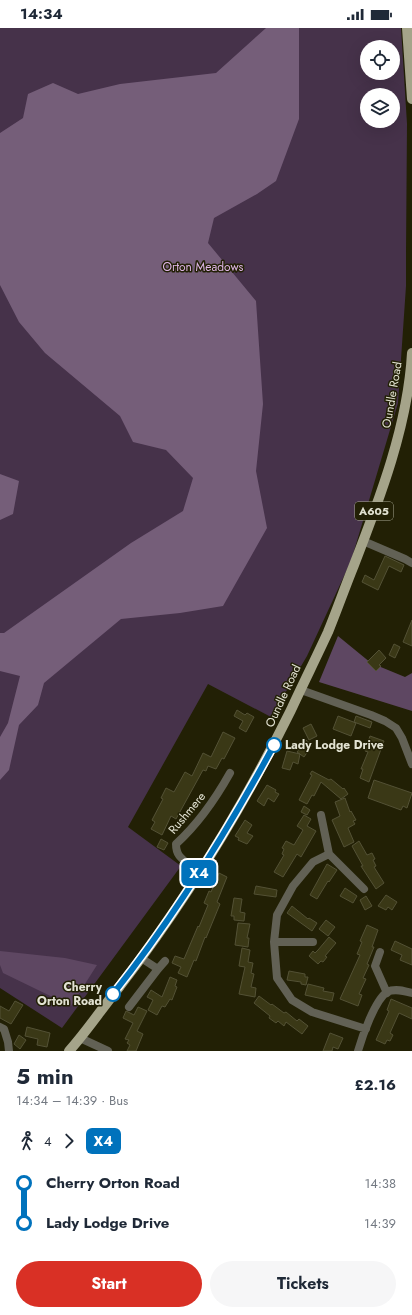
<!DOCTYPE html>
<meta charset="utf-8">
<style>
:root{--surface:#fff;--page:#f6f6f7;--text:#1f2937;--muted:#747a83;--accent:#d93025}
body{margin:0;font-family:Jost,sans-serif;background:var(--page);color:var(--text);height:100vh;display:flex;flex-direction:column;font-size:15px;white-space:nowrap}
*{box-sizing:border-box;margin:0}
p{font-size:13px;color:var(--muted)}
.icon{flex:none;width:22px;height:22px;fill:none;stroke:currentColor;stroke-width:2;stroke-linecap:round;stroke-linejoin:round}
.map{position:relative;height:1023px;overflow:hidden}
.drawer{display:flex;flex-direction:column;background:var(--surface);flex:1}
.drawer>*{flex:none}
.badge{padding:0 8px;border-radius:6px;font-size:14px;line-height:26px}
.tools{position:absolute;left:360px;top:12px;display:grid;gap:8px}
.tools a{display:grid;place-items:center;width:40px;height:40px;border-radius:50%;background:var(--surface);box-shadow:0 4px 16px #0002;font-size:20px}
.map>.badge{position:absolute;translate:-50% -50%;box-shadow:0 0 0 2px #fff}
.legs{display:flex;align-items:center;gap:6px;height:44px;padding:0 16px;font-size:13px}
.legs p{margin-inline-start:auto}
.head{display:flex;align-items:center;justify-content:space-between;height:68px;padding:0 16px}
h1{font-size:22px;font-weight:700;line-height:30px}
.cta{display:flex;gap:8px;margin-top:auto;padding:8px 16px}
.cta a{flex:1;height:46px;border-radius:24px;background:var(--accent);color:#fff;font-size:16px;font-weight:700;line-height:46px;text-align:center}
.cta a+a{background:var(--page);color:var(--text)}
ul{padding:0 16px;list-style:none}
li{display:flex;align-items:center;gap:14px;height:40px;font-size:15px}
li i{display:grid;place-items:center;width:6px;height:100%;margin:0 5px;background:currentColor}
li i::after{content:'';width:10px;height:10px;margin:-5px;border:3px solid;border-radius:50%;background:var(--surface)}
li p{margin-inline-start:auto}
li:first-child i{background:linear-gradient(#0000 50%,currentColor 0)}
li:last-child i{background:linear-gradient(currentColor 50%,#0000 0)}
.status{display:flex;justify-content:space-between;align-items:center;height:28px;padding:0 20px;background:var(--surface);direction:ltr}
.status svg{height:11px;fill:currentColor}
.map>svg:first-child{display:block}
</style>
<div class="status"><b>14:34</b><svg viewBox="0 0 49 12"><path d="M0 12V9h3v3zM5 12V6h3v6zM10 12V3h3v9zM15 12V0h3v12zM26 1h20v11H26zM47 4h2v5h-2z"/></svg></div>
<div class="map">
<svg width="412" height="1023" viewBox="0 0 412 1023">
<rect width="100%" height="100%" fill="#222005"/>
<!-- green -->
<path fill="#46324a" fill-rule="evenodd" d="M0 0H401L407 96 406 224V258L398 375 351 533 307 628 271 689 208 656 128 799 181 838 62 1000 0 960ZM367 19H393V45H367ZM367 67H393V93H367Z"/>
<!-- forest -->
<path fill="#5e4762" d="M338 608 371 635 405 649 412 645V683L319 654Z
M0 923 65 930 97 937 71 978 3 945 0 937Z"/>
<!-- water -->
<path fill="#755e79" d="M266 0H299V91L276 153 257 166 214 190 208 215 256 273 263 376 256 443 267 500 223 578 180 585 121 591 44 655 38 677 19 697 9 742 0 752V709L8 695 20 648 0 643V605H4L131 515 183 483 193 450 166 422 133 414 120 388 45 325 19 294 0 257V105L23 90 28 66 53 55 78 66 120 56 216 45Z
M0 446 19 453 13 486 0 492Z"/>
<!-- building -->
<path fill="#3a3816" stroke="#535135" d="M385 528 404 537 401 544 389 538 378 562 362 554 365 547 374 552Z
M412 592V618L403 614Z
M394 616 400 619 395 630 389 627Z
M379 622 386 630 379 637 381 638 376 643 367 634Z
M237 682 245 687 247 685 254 689 246 704 239 700 243 693 234 688Z
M338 688 356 695 351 708 333 701Z
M356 688 372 694 370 700 354 694Z
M311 696 317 708 309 712 303 700Z
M223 704 235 710 224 731 222 730 216 741 208 738 206 743 203 742 176 791 171 788 162 807 151 801 155 794 152 792 163 771 161 770 166 760 174 764 185 744 192 748 203 725 211 729Z
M370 708 384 713 369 754 360 750 363 741H361L368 724 365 723Z
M306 712 312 717 304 729 297 724Z
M287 723 300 726 298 736 293 734 290 742 282 740Z
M312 743 329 752 331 751 343 761 344 760 348 766 341 771 321 754 314 768 312 767 307 776 299 772 312 747 310 746Z
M374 752 412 765 407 780 403 778 401 782 368 770Z
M267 757 276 762 275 764 279 766 274 774 268 770 264 778 257 773Z
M345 770 350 784 351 783 356 792 353 793 355 796 348 800 354 814 344 819 332 792 340 788 335 774Z
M304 778 310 782 307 787 301 784Z
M304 787 311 791 307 798 316 803 301 829 297 826 283 849 274 844 284 827 282 826 284 821 282 820 286 813 294 817 303 802 297 798Z
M245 792 252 797 247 805 253 808 247 816 238 812 239 810 235 808Z
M161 811 168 815 164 822 157 819Z
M359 813 367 827 372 825 375 831 373 832 376 838 374 839 384 855 376 861 361 838H363L352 818Z
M327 836 337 842 329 854 328 853 317 871 310 867Z
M219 845 227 849 217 874 220 876 206 910 205 909 196 933 194 932 187 949 178 945 181 939 172 935 175 928 184 931 198 898 199 899 208 877 204 875 209 863 211 864Z
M256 858 277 862 276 869 254 866Z
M345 860 357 868 353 875 340 868Z
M386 867 397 874 392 882 388 879 386 882 378 878Z
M366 868 372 878 365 882 360 872Z
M234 870 242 871 240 884 245 885 244 893 234 892V888H231Z
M292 878 308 891 309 890 317 895 312 903 287 885Z
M326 892 335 899 328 908 319 901Z
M238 895 250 896 247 910H249L248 919 235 917Z
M367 897 378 902 372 919H374L367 936 369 937 363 950 366 951 359 966 362 967 358 978 340 971 360 927 357 926 362 914 360 913Z
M329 909 336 915 325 928 327 929 323 934 321 933 318 936 309 928 313 923 315 925 318 922Z
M395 913 412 921V937L400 932 402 927 391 922Z
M242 920 250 922 248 934 253 935 251 945 254 946 251 959 256 960 255 969 239 966 245 939 239 938Z
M289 943 305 946V949H308L306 957 301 956V954L287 952Z
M170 949 177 952 175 958 177 959 172 972 170 971 165 979 162 978 157 987 148 982 153 972 147 969 151 962 162 969Z
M308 956 324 960 323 963 334 965 332 973 305 967Z
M259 968 271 977 272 976 284 985 286 984 297 993 299 991 308 998 302 1006 286 994 284 998 278 993 276 995 269 990 270 988 254 975Z
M391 971 412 980V991L399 985 390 1005 393 1007 390 1013 387 1012 385 1016 376 1012 389 983 387 982Z
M15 973 23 977 11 996 0 990V978L9 983Z
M138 979 147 983 137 1003 143 1006 136 1023H127L130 1017 127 1015 129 1012 125 1011 133 995 123 990 126 983 134 987Z
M27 999 50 1005 47 1019 37 1017 38 1011 25 1008Z
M330 1005 343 1010 338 1021 333 1019 332 1023H323Z
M19 1007 26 1012 20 1021 14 1016Z"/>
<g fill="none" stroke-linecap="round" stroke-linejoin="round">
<!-- minor -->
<path stroke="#626155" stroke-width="8" d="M363 513 405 531 412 535
M301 662 371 687 385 693 396 700 402 710 412 736
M321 787 329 826 364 861
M329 826 313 834 293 858 277 887 274 914 277 950 292 972 312 984 366 1001
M191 838C182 831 176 828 176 816 198 796 216 770 230 745
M274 914H313
M380 924 375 938 387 965
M158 941 165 933
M129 979 158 941 141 930
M0 999 4 1001 8 1014 9 1023
M80 1010 108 1023
M358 1023C362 1009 375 972 387 964 395 960 405 963 412 965"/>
<!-- primary -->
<path stroke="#a5a48a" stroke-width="10" d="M407 0 412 71
M69 1023C87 1003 103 979 120 958 186 872 243 779 291 682 303 656 316 630 328 604 337 582 345 559 354 537 380 470 408 397 412 325"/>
</g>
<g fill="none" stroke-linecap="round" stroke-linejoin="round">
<defs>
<path id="line-1" d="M113 966C175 888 227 804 274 717"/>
</defs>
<!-- line-1 casing -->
<use href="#line-1" stroke="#fff" stroke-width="9"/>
<!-- line-1 -->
<use href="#line-1" stroke="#0072bc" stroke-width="6"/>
</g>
<!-- markers -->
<g fill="#fff" stroke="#0072bc" stroke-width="2">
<circle cx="274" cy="717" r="7"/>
<circle cx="113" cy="966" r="7"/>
</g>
<g text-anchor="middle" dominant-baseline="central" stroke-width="3" stroke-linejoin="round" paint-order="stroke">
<!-- shield labels -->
<rect fill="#222005" stroke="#a8a894" stroke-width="1" x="355" y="474" width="38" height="18" rx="3"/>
<g font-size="11" font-weight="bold" fill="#e2e2d2">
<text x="374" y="483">A605</text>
</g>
<!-- park labels -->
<g font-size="12" fill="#dfb6e7" stroke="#222005">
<text x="203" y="239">Orton Meadows</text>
</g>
<!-- street labels -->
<g font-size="12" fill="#e2e2d2" stroke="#222005">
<text transform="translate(392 367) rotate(-80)">Oundle Road</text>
<text transform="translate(283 668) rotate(-65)">Oundle Road</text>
<text transform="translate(187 785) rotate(-50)">Rushmere</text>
</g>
<!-- stop labels -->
<g font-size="12" font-weight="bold" fill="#e2e2d2" stroke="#222005" text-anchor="start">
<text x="285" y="717">Lady Lodge Drive</text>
<text x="102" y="959" text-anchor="end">Cherry<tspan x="102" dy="14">Orton Road</tspan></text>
</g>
</g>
</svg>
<div class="tools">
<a><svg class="icon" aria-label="locate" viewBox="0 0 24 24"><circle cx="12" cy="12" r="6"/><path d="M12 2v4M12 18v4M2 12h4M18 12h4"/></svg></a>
<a><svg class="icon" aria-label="layers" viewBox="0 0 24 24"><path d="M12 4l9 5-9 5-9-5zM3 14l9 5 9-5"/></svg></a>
</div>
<b class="badge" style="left:199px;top:845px;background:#0072bc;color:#fff">X4</b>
</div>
<section class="drawer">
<div class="head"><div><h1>5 min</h1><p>14:34 – 14:39 · Bus</p></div><b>£2.16</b></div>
<div class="legs"><svg class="icon" aria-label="walk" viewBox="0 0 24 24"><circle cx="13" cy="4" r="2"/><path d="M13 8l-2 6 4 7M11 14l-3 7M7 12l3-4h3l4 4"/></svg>4<svg class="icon" aria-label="forward" viewBox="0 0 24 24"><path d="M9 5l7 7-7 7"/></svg><b class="badge" style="background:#0072bc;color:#fff">X4</b></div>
<ul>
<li><i style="color:#0072bc"></i><b>Cherry Orton Road</b><p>14:38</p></li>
<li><i style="color:#0072bc"></i><b>Lady Lodge Drive</b><p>14:39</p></li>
</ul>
<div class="cta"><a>Start</a><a>Tickets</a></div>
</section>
